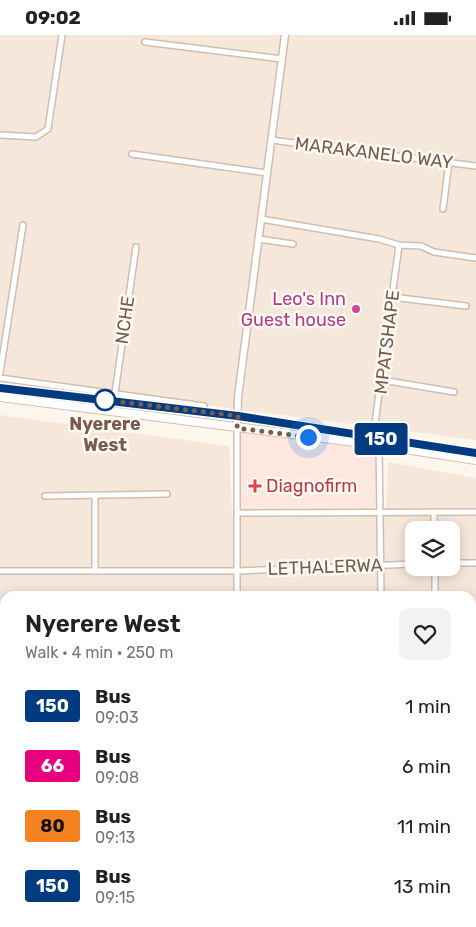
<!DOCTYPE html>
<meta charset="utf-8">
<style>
:root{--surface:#fff;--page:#f2f2f2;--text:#222;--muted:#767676}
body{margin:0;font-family:Rubik,sans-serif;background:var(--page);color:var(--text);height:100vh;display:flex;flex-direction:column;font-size:19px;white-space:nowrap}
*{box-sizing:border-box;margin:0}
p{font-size:16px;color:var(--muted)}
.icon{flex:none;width:28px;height:28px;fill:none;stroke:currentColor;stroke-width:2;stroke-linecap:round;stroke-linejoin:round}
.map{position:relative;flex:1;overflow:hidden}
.details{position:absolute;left:0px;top:556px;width:476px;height:336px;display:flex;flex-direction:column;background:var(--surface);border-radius:15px 15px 0 0;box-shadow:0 2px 12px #0003}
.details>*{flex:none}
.badge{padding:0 10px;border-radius:4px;font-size:18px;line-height:32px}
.tools{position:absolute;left:405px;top:486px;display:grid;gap:10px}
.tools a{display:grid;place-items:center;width:55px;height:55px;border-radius:10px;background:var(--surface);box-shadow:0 2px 12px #0003;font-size:25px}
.you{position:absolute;width:25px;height:25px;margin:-12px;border:4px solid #fff;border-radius:50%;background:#1a73e8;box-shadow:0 0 0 8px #1a73e833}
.map>.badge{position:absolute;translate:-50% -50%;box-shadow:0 0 0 2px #fff}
.round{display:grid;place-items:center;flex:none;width:52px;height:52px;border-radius:10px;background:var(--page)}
.summary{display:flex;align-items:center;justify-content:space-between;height:85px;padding:0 25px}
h1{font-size:24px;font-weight:600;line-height:38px}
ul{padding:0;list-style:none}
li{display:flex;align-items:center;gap:15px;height:60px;padding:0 25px}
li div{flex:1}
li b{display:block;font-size:19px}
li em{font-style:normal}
li .badge{min-width:55px;font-weight:700;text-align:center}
.status{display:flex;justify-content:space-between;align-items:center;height:35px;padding:0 25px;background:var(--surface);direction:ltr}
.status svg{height:14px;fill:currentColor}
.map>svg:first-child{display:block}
</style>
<div class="status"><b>09:02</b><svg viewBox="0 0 49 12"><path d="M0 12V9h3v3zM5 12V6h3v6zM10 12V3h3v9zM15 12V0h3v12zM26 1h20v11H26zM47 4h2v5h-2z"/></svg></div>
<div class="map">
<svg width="476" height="892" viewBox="0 0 476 892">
<rect width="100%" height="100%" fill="#fdf6ec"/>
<!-- residential -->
<path fill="#f5e8da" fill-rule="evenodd" d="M0 0H476V405L212 371 0 339Z
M0 380 229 411 232 480H386L388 427 476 443V733H471V561H5V744H0ZM414 495H451V532H414Z"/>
<!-- commercial -->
<path fill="#fde8e0" d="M239 392 376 411 375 474 237 475Z"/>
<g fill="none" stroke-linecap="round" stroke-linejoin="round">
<!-- river -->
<path stroke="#bfe3e8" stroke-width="10" d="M0 862 5 863
M471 877 476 878"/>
<defs>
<path id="minor" d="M145 7 282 24
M0 100 36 102 48 94 62 0
M271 105 476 131
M132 119 267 138
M443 174 449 127
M261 184 379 204 399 210 421 211 434 217 476 223
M258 204 293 209
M392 262 466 271
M0 338 23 190
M0 343 204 371
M382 345 454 357
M115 358 136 212
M237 393V561
M373 403 399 210
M379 410 381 561
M45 461 167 459
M95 462V536
M434 477V495
M239 478 476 477
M451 528H476
M0 536H237L414 529
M435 561V532
M471 577H476
M0 601H5
M471 609 476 610
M471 669H476
M0 711H5
M471 728H476"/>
<path id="tertiary" d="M237 393 238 362 285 0"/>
<path id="secondary" d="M0 353 238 381 476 418
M0 362 379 410 476 425"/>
</defs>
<!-- minor casing -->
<use href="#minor" stroke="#d1beb0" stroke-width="8"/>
<!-- tertiary casing -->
<use href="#tertiary" stroke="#d1beb0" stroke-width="9"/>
<!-- secondary casing -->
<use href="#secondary" stroke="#d6c0b0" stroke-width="10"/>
<!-- minor -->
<use href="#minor" stroke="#fff" stroke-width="5"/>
<!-- tertiary -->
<use href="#tertiary" stroke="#fff" stroke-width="6"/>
<!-- secondary -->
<use href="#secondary" stroke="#fff" stroke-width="8"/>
</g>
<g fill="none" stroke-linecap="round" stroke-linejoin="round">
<defs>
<path id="line" d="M0 353 238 381 476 418"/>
</defs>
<!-- line casing -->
<use href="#line" stroke="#fff" stroke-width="11"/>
<!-- line -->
<use href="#line" stroke="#003b80" stroke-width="8"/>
<!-- walk -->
<path stroke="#7a5c4d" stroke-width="5" stroke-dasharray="0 9" d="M105 365 238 381 237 393 308 402"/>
</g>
<!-- markers -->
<circle fill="#d1479c" stroke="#fffaf3" stroke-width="2" cx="356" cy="274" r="5"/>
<circle fill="#fff" stroke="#003b80" stroke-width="2.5" cx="105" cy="365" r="10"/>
<path fill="#e0444e" stroke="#fffaf3" stroke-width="2" d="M252.5 443.5h5v5h5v5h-5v5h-5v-5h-5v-5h5z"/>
<g text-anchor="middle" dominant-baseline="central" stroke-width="5" stroke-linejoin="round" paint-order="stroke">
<!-- street labels -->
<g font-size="18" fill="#7a5c4d" stroke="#fffaf3">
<text transform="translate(374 118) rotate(7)">MARAKANELO WAY</text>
<text transform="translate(125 285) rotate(-82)">NCHE</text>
<text transform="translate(387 307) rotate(-83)">MPATSHAPE</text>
<text transform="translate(325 532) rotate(-2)">LETHALERWA</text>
</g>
<!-- hotel labels -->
<g font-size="18" fill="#b23c85" stroke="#fffaf3" text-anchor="end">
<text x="346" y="264">Leo's Inn<tspan x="346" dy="21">Guest house</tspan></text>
</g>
<!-- stop labels -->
<g font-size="18" font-weight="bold" fill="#7a5c4d" stroke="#fffaf3">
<text x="105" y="389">Nyerere<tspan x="105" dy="21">West</tspan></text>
</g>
<!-- health labels -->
<g font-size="18" fill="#be3a42" stroke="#fffaf3" text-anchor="start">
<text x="266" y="451">Diagnofirm</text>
</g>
</g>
</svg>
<div class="tools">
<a><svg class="icon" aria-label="layers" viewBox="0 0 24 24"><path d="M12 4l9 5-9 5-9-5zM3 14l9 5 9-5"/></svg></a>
</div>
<div class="you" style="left:308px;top:402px"></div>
<b class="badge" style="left:381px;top:404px;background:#003b80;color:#fff">150</b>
<section class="details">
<div class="summary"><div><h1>Nyerere West</h1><p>Walk · 4 min · 250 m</p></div><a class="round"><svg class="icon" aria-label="heart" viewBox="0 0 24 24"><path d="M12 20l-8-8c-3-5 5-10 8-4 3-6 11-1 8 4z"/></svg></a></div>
<ul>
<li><span class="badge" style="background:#003b80;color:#fff">150</span><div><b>Bus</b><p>09:03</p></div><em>1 min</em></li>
<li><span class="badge" style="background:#e6007e;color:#fff">66</span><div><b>Bus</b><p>09:08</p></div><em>6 min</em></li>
<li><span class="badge" style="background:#f58220;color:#111">80</span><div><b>Bus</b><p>09:13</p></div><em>11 min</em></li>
<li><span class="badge" style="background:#003b80;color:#fff">150</span><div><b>Bus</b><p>09:15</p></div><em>13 min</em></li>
</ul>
</section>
</div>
